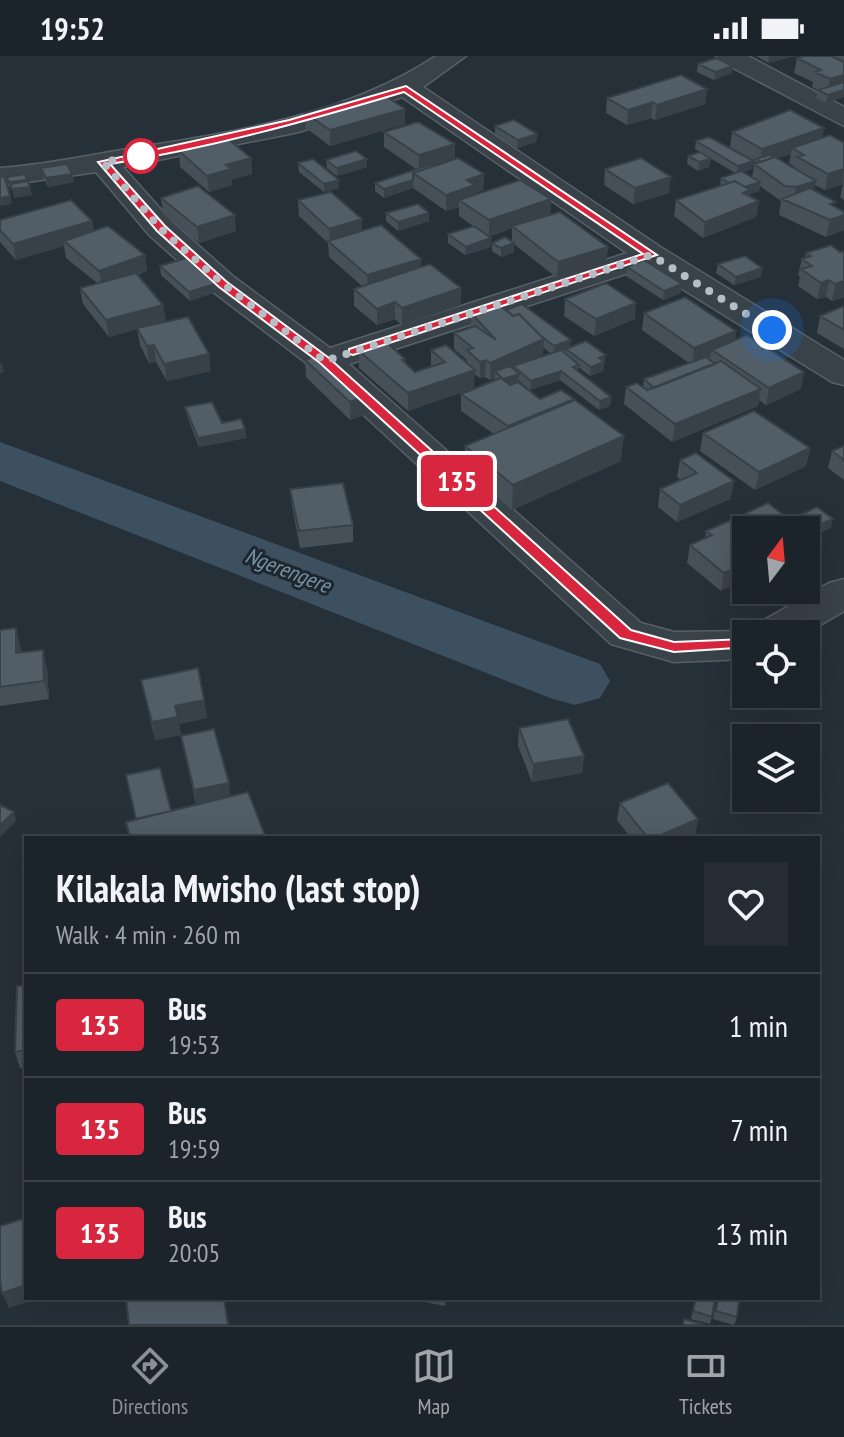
<!DOCTYPE html>
<meta charset="utf-8">
<style>
:root{--surface:#1c242b;--page:#252c33;--text:#f1f3f6;--muted:#a0a4a9;--line:#3a4147;--accent:#8c9099}
body{margin:0;font-family:"PT Sans Narrow",sans-serif;background:var(--page);color:var(--text);height:100vh;display:flex;flex-direction:column;font-size:30px;white-space:nowrap}
*{box-sizing:border-box;margin:0}
p{font-size:26px;color:var(--muted)}
.icon{flex:none;width:44px;height:44px;fill:none;stroke:currentColor;stroke-width:2;stroke-linecap:round;stroke-linejoin:round}
.map{position:relative;flex:1;overflow:hidden}
.panel{position:absolute;left:24px;top:780px;width:796px;height:464px;display:flex;flex-direction:column;background:var(--surface);border-radius:0px;box-shadow:0 8px 32px #0002,0 0 0 2px var(--line)}
.panel>*{flex:none}
.badge{padding:0 16px;border-radius:6px;font-size:28px;line-height:52px}
.needle{width:52px;rotate:16deg}
.fabs{position:absolute;left:732px;top:460px;display:grid;gap:16px}
.fabs a{display:grid;place-items:center;width:88px;height:88px;border-radius:0px;background:var(--surface);box-shadow:0 8px 32px #0002,0 0 0 2px var(--line);font-size:40px}
.you{position:absolute;width:40px;height:40px;margin:-20px;border:6px solid #fff;border-radius:50%;background:#1a73e8;box-shadow:0 0 0 12px #1a73e833}
.map>.badge{position:absolute;translate:-50% -50%;box-shadow:0 0 0 4px #fff}
.round{display:grid;place-items:center;flex:none;width:84px;height:84px;border-radius:0px;background:var(--page)}
.head{display:flex;align-items:center;justify-content:space-between;height:136px;padding:0 32px}
h1{font-size:38px;font-weight:800;line-height:60px}
ul{padding:0;list-style:none}
li{display:flex;align-items:center;gap:24px;height:104px;padding:0 32px;border-top:2px solid var(--line)}
li div{flex:1}
li b{display:block;font-size:30px}
li em{font-style:normal}
li .badge{min-width:88px;font-weight:700;text-align:center}
.status{display:flex;justify-content:space-between;align-items:center;height:56px;padding:0 40px;background:var(--surface);direction:ltr}
.status svg{height:22px;fill:currentColor}
.tabs{display:flex;justify-content:space-around;align-items:center;height:112px;border-top:2px solid var(--line);background:var(--surface);font-size:22px;color:var(--muted)}
.tabs a{display:grid;justify-items:center;gap:4px}
.tabs .selected{color:var(--accent)}
.map>svg:first-child{display:block}
</style>
<div class="status"><b>19:52</b><svg viewBox="0 0 49 12"><path d="M0 12V9h3v3zM5 12V6h3v6zM10 12V3h3v9zM15 12V0h3v12zM26 1h20v11H26zM47 4h2v5h-2z"/></svg></div>
<div class="map">
<svg width="844" height="1269" viewBox="0 0 844 1269">
<rect width="100%" height="100%" fill="#263039"/>
<g fill="none" stroke-linecap="round" stroke-linejoin="round">
<!-- river -->
<path fill="#3d5060" fill-rule="evenodd" d="M0 386 600 608 610 625 600 642 575 649 550 642 0 425Z"/>
<defs>
<path id="minor" d="M436 0H466L423 31 662 192 844 304V329L832 326 647 211 349 308 641 567 674 576 753 575 757 568 829 527 844 523V555L805 578H746V603L674 606 611 588 313 312 212 235 150 180 96 116 0 130V112C41 109 81 101 121 94 228 77 344 61 436 0ZM402 41 627 197 330 292 234 221 172 166 123 111 299 76Z
M716 0H748L844 51V70L720 5Z"/>
</defs>
<!-- minor casing -->
<use href="#minor" stroke="#576067" stroke-width="3"/>
<!-- minor -->
<use href="#minor" fill="#394249" fill-rule="evenodd"/>
</g>
<!-- wall -->
<path fill="#465059" fill-rule="evenodd" d="M756 0H795L768 7Z
M804 0H844V41L826 47 816 42 818 34 812 31 813 26 794 17 797 2Z
M698 8 732 17 714 24 697 16Z
M707 33 705 48 655 64 651 62 627 69 606 57 607 42Z
M346 49 405 53V68L330 90 306 72 305 57Z
M495 70 537 78 536 86 517 92 495 78Z
M824 72 822 82 844 87V144L840 141 843 128 825 134 815 129 814 134 835 151 844 174 826 181 779 159 781 145 760 130 759 135 750 138 749 140 759 145 756 161 703 182 674 160 676 144 720 130 721 122 735 117 695 93 696 85 752 113 743 116 752 122 754 108 756 106 730 91 732 76ZM791 98 789 107 795 111V113L777 102Z
M384 76 455 88V103L484 118 483 134 475 137V139L551 143 550 159 608 191 606 207 557 222 514 188V196L501 201 492 195V187L512 185V172L489 181 491 191 465 199 448 187V178L473 170 459 160V151L446 155 413 132 384 142 375 135V127L416 113 384 91Z
M179 95 251 102 252 118 232 123V129L209 136 180 111Z
M688 100 711 103 709 111 698 115 687 108Z
M367 103V111L337 120 327 112 326 104Z
M298 107 339 124V132L324 136 299 116Z
M41 112 74 126 48 131 43 120Z
M605 113 669 137 633 148 604 129Z
M161 142 236 175 199 187 163 158Z
M298 144 362 163V175L421 211 461 249 402 269 395 263 377 269 354 250V233L362 230 329 201 328 187 299 160Z
M386 157H429V165L398 175 386 165Z
M0 164 92 165 94 175 145 199 147 215 138 219 166 265 211 315 167 325 156 306 149 307 140 289 137 273 109 281 83 248 80 232 97 227 66 202 64 190 16 204 0 186Z
M844 195V241L832 245 826 241 817 243 798 230 800 221 798 219 802 203 805 202 806 197Z
M718 208 761 221 734 229 716 217Z
M160 210 215 228 216 236 190 245 161 219Z
M627 211 681 237 663 244 626 220Z
M565 243 635 263 594 280 564 260Z
M844 250V293L817 277 820 260Z
M506 254 570 292 605 308H604L603 315 590 320 578 311V315L611 341 610 350 599 354 560 324 530 334 518 324V326L621 405 512 454 465 414V390L494 378 461 355V338L495 324V322L490 324 485 321 480 322 474 318V332L408 355 359 312V295L405 303V307L415 316 431 311V294L467 308V304L454 293V277L471 271V257ZM543 291 551 298 543 300Z
M644 257 736 275 735 284 801 333 766 349 759 344 758 350 672 386 624 348 626 331H643L644 323 689 307 642 274Z
M305 304 370 357 350 364 306 321Z
M185 351 222 367 245 373 246 382 199 391 187 360Z
M703 377 810 392 806 410 755 434 700 395Z
M844 390V424L828 412 832 395Z
M680 404 734 425 730 443 677 466 658 451 660 433 681 424 677 421Z
M290 433 353 469V486L300 492 292 450Z
M768 447 721 535 687 507 690 489 705 483 706 475 743 464 745 463 746 457Z
M800 459 831 472 814 479 798 468Z
M16 572 20 590 21 597 47 612 49 643 0 650V574Z
M141 624 204 644 207 662 179 668 181 679 155 684Z
M519 672 584 700 582 717 532 726 518 690Z
M181 680 230 740 266 782H129L126 766 196 749Z
M620 747 695 781 631 782 617 764Z
M26 929V1012H20L15 996Z
M377 1242H393L392 1245Z
M405 1242H446L445 1250Z
M695 1242 712 1261 710 1268 691 1263Z
M717 1242H733L737 1261 734 1269 713 1263Z"/>
<!-- shaded-wall -->
<path fill="#394148" d="M769 0H795L768 7Z
M733 10 732 17 714 24 715 16Z
M844 19V33L827 38 830 23Z
M707 33 705 48 655 64 657 49Z
M844 34V41L826 47 828 39Z
M653 46 651 62 627 69 628 54Z
M405 53V68L330 90V74Z
M824 72 821 88 792 92 791 98 776 103 775 111 762 115 763 107 760 105 762 93Z
M537 78 536 86 517 92 518 84Z
M455 88V104L419 115V99Z
M251 102 252 118 232 123V129L209 136 207 120 226 109Z
M367 103V111L337 120V112Z
M711 103 709 111 698 115 699 106Z
M754 105 752 113 737 118 738 110Z
M844 113 843 128 825 134 828 118Z
M72 118 74 126 48 131 46 122Z
M484 118 483 134 475 137V145L459 144V151L446 155V139L467 124Z
M671 121 669 137 633 148 635 132Z
M27 124 28 131H30L32 139 14 142 11 128 12 135H11L9 126Z
M339 124V132L324 136V128Z
M413 124V132L384 142V133Z
M816 125 813 141 793 147 796 131Z
M760 126 759 135 750 138 748 149 759 145 756 161 703 182 705 166 739 133Z
M10 140 12 148 0 150V142Z
M551 143 550 160 512 170V172L489 181V164Z
M429 157V165L398 175V166Z
M235 159 236 175 199 187 197 171Z
M844 159V174L826 181 830 164Z
M362 163V180L330 186 329 173Z
M92 165 95 181 64 185V190L16 204 13 188Z
M491 182V191L465 199 466 191Z
M514 187V196L501 201V192Z
M608 191 606 207 557 222 558 206Z
M145 199 147 215 102 231 99 215Z
M421 203V219L368 236 367 219Z
M762 212 761 221 734 229 736 221Z
M829 224 826 241 817 243 821 227Z
M844 225V241L832 245 835 228Z
M215 228 216 236 190 245 189 236Z
M682 228 681 237 663 244 664 235Z
M461 232V249L402 269V252Z
M395 246V263L377 269V253Z
M636 247 635 263 594 280 596 263Z
M163 249 166 265 109 281 106 264Z
M736 275 733 292 712 294 710 301 692 309 694 292Z
M544 283 543 300 513 310V314L495 315V322L490 324V307Z
M571 284 570 293 553 299 554 290Z
M154 289 156 306 149 307 147 290Z
M209 298 211 315 167 325 164 308Z
M606 299 603 315 590 320 591 311 599 302Z
M486 304 485 321 480 322V306Z
M0 307H2L4 316 0 317Z
M475 314 474 332 408 355V337Z
M561 315 560 324 530 334 531 325Z
M804 316 801 333 766 349 769 332Z
M519 318 518 327 503 332V323Z
M761 333 758 350 672 386 675 368Z
M370 339V357L350 364V346Z
M611 341 610 350 599 354 600 345Z
M245 373 246 382 199 391 198 382Z
M624 380 621 405 512 454 513 429Z
M810 392 806 410 755 434 759 416Z
M734 425 730 443 677 466 680 449Z
M833 463 831 472 814 479 816 470Z
M815 483 811 501 806 503V487Z
M746 507V523L721 535 724 517Z
M16 572 20 590 21 615 16 597Z
M43 594 47 612 49 643 44 625Z
M204 644 207 662 179 668 181 679 155 684 152 666 175 650Z
M584 700 582 717 532 726 533 708Z
M229 727 231 745 196 752 194 734Z
M14 756 16 765 0 781V769Z
M698 763 695 781 692 782H654Z
M26 1229V1242H40L9 1252 2 1237Z"/>
<!-- building -->
<path fill="#515d67" stroke="#394148" stroke-width="2" d="M804 0H831L844 6V19L830 23 815 16 821 14 797 2Z
M716 2 733 10 715 16 698 8Z
M681 19 707 33 657 49 653 46 628 54 607 42Z
M844 26V34L828 39 818 34Z
M383 38 405 53 330 74 305 57 342 46 346 49Z
M790 54 824 72 762 93 732 76Z
M514 64 537 78 518 84 495 70Z
M418 66 455 88 419 99 384 76Z
M830 79 844 87V113L828 118 797 101 804 99 792 92Z
M709 81 754 105 738 110 696 85Z
M227 82 251 102 226 109 231 113 207 120 179 95Z
M356 95 367 103 337 112 326 104Z
M700 96 711 103 699 106 688 100Z
M769 99 774 101 761 106 756 103Z
M775 101 816 125 796 131 785 130 754 108Z
M458 102 484 118 467 124 475 129 446 139 413 117Z
M641 102 671 121 635 132 605 113Z
M313 103 339 124 324 128 298 107Z
M67 108 72 118 46 122 41 112Z
M429 109 431 111 413 117V124L384 133 375 127Z
M741 115 760 126 745 131 735 125 729 127 721 122Z
M25 118 27 124 9 126 7 121Z
M4 120 10 140 0 142V121Z
M520 124 551 143 489 164 459 144Z
M28 125 30 131 12 133 11 128Z
M735 125 750 134 743 137 759 145 705 166 676 144Z
M198 130 235 159 197 171 161 142Z
M810 132 836 146 830 148 844 156V159L830 164 782 143Z
M331 136 362 163 329 173 298 144Z
M71 144 92 165 13 188 0 174V164Z
M418 148 429 157 398 166 386 157Z
M560 156 608 191 558 206 512 170Z
M381 169 421 203 367 219 328 185Z
M108 170 145 199 99 215 64 185Z
M474 170 491 182 466 191 448 178Z
M505 181 514 187 501 192 492 187Z
M831 189 840 196 844 195V225L835 228 829 224 821 227 801 213 812 210 802 203 811 200 806 197Z
M745 200 762 212 736 221 718 208Z
M186 202 215 228 189 236 160 210Z
M644 204 682 228 664 235 627 211Z
M430 208 461 232 402 252 395 246 377 253 354 233Z
M136 217 163 249 106 264 80 232Z
M606 227 636 247 596 263 565 243Z
M685 241 736 275 694 292 644 257Z
M498 248 513 260 519 258 544 283 490 307 486 304 480 306 467 294 473 292 454 277 475 270 496 284 471 257Z
M522 248 571 284 554 290 541 280 519 258 514 260 506 254Z
M844 250V274L820 260Z
M188 261 209 298 164 308 154 289 147 290 137 272Z
M747 279 804 316 769 332 712 294Z
M586 285 606 299 599 302 604 306 591 311 566 293Z
M386 286 405 303 402 304 415 316 445 306 431 294 446 289 475 314 408 337 359 295Z
M561 294 579 309 573 311 611 341 600 345 561 315 531 325 513 310Z
M324 297 370 339 350 346 305 304Z
M706 301 715 308 654 332 644 323Z
M721 305 761 333 675 368 626 331 637 327 647 334Z
M510 310 519 318 503 323 495 315Z
M501 322 510 329 518 326 540 343 561 334 574 343 508 370 461 338Z
M575 344 624 380 513 429 465 390Z
M212 346 222 367 241 363 245 373 198 382 185 351Z
M754 355 810 392 759 416 703 377Z
M844 390V404L832 395Z
M696 397 734 425 680 449 660 433 697 417 680 404Z
M343 427 353 469 299 475 290 433Z
M768 447 803 474H746V507L724 517 690 489 712 479 706 475 738 461 743 464 751 460 746 457Z
M817 451 833 463 816 470 800 459Z
M806 476 815 483 806 487Z
M16 572V597L43 594 44 625 0 631V574Z
M198 612 204 644 175 650 178 661 152 666 141 624Z
M568 663 584 700 533 708 519 672Z
M214 673 229 727 194 734 181 680Z
M160 712 171 755 136 763 126 719Z
M668 727 698 763 654 782H648L620 747Z
M248 736 266 782H130L126 766Z
M0 749 14 756 0 769Z
M26 929V994L15 996 17 930Z
M26 1162V1229L2 1237 0 1224V1170Z
M126 1242H224L228 1269H129Z
M696 1242H715L712 1261 693 1255Z
M718 1242H733L739 1244 737 1261 716 1255Z
M684 1263 705 1269H683Z"/>
<!-- line -->
<path fill="#d7263d" stroke="#fff" stroke-width="2" d="M406 30 657 199 353 299 349 298V293L643 198 404 36C307 65 211 92 110 108L165 170 227 226 329 302 631 574 674 586 746 583 751 584V591L674 596 620 582 320 307 219 231 157 175 98 106 289 64Z"/>
<g fill="none" stroke-linecap="round" stroke-linejoin="round">
<!-- walk -->
<path stroke="#b5bdc5" stroke-width="8" stroke-dasharray="0 14.4" d="M141 100 148 99 103 106 161 173 223 228 325 305 651 199 772 274"/>
</g>
<!-- markers -->
<circle fill="#fff" stroke="#d7263d" stroke-width="4" cx="141" cy="100" r="16"/>
<g text-anchor="middle" dominant-baseline="central" stroke-width="6" stroke-linejoin="round" paint-order="stroke">
<!-- water labels -->
<g font-size="22" font-style="italic" fill="#7991a5" stroke="#1e272e">
<text transform="translate(288 514) rotate(21)">Ngerengere</text>
</g>
</g>
</svg>
<div class="fabs">
<a><svg class="needle" viewBox="-14 -14 28 28"><path d="M0-13l5 13h-10z" fill="#e53935"/><path d="M0 13l5-13h-10z" fill="#a0a4a9"/></svg></a>
<a><svg class="icon" aria-label="locate" viewBox="0 0 24 24"><circle cx="12" cy="12" r="6"/><path d="M12 2v4M12 18v4M2 12h4M18 12h4"/></svg></a>
<a><svg class="icon" aria-label="layers" viewBox="0 0 24 24"><path d="M12 4l9 5-9 5-9-5zM3 14l9 5 9-5"/></svg></a>
</div>
<div class="you" style="left:772px;top:274px"></div>
<b class="badge" style="left:457px;top:425px;background:#d7263d;color:#fff">135</b>
<section class="panel">
<div class="head"><div><h1>Kilakala Mwisho (last stop)</h1><p>Walk · 4 min · 260 m</p></div><a class="round"><svg class="icon" aria-label="heart" viewBox="0 0 24 24"><path d="M12 20l-8-8c-3-5 5-10 8-4 3-6 11-1 8 4z"/></svg></a></div>
<ul>
<li><span class="badge" style="background:#d7263d;color:#fff">135</span><div><b>Bus</b><p>19:53</p></div><em>1 min</em></li>
<li><span class="badge" style="background:#d7263d;color:#fff">135</span><div><b>Bus</b><p>19:59</p></div><em>7 min</em></li>
<li><span class="badge" style="background:#d7263d;color:#fff">135</span><div><b>Bus</b><p>20:05</p></div><em>13 min</em></li>
</ul>
</section>
</div>
<nav class="tabs">
<a class="selected"><svg class="icon" aria-label="directions" viewBox="0 0 24 24"><path d="M12 3l9 9-9 9-9-9zM9 14v-3h6M13 9l2 2-2 2"/></svg>Directions</a>
<a><svg class="icon" aria-label="map" viewBox="0 0 24 24"><path d="M3 6l6-2 6 2 6-2v14l-6 2-6-2-6 2zM9 4v14M15 6v14"/></svg>Map</a>
<a><svg class="icon" aria-label="tickets" viewBox="0 0 24 24"><path d="M3 7h18v10H3zM15 7v10"/></svg>Tickets</a>
</nav>
